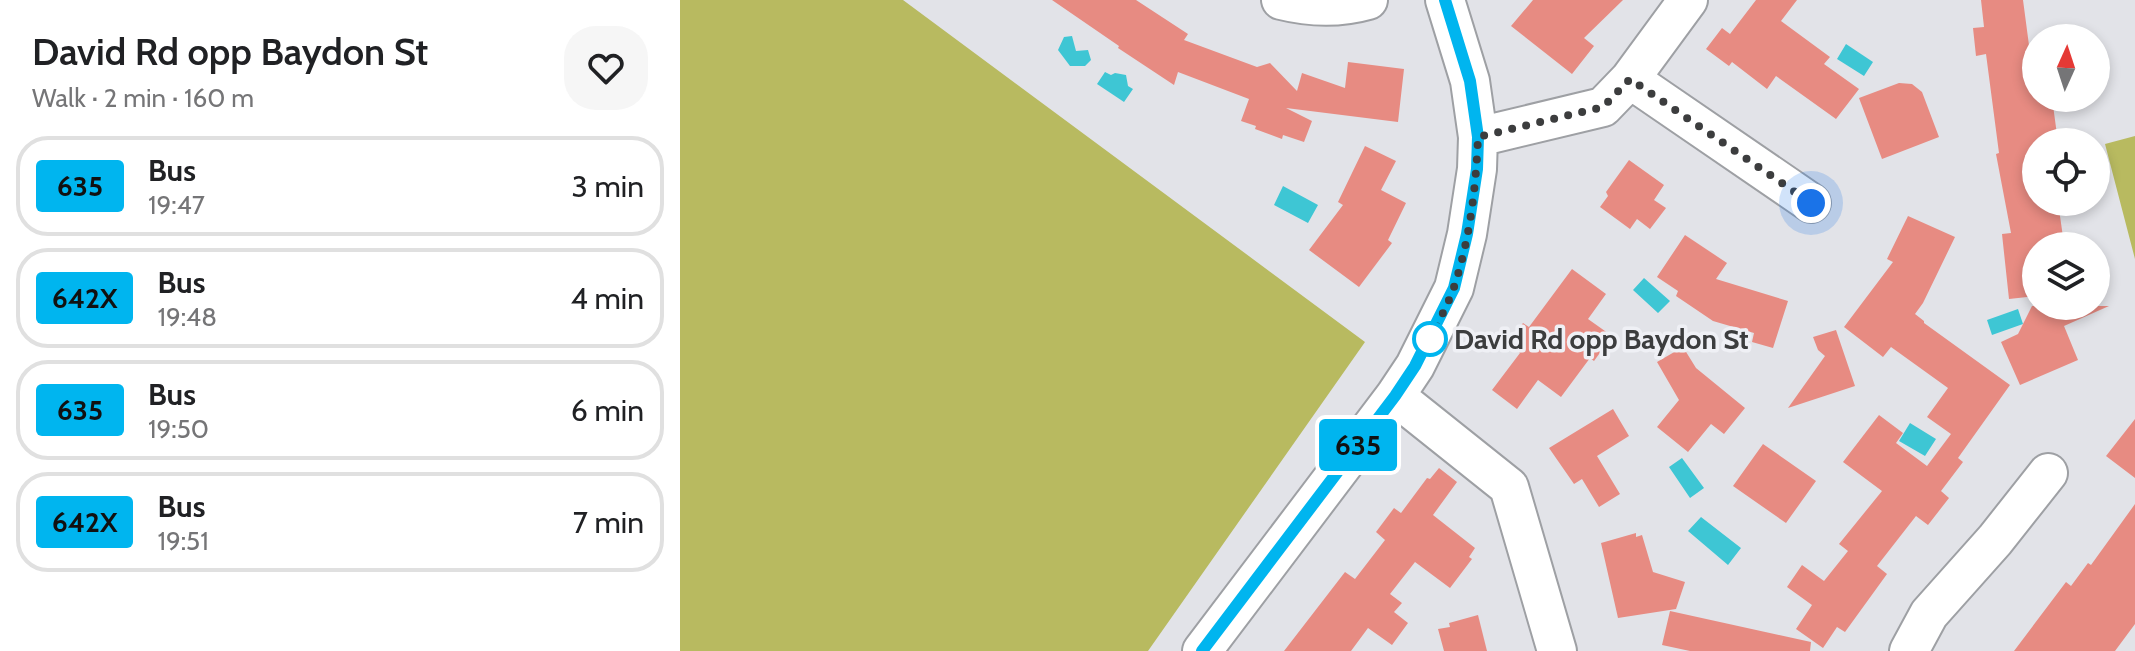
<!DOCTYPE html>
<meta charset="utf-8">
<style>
:root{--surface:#fff;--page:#f6f6f6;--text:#202124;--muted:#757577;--line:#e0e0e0}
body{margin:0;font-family:Cabin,sans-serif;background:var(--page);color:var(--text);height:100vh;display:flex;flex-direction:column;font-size:30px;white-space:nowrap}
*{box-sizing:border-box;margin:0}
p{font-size:26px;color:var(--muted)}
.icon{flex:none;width:44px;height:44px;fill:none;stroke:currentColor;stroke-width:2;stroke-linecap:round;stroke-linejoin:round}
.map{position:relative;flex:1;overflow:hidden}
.drawer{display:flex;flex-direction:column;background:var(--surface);width:680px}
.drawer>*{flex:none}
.badge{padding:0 16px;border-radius:6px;font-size:28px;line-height:52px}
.needle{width:52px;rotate:3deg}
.tools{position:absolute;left:1342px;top:24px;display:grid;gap:16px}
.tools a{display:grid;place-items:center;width:88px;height:88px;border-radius:50%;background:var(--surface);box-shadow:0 4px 12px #0003;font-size:40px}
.you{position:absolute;width:40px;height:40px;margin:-20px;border:6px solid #fff;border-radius:50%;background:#1a73e8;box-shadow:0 0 0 12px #1a73e833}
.map>.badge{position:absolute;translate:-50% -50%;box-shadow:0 0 0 4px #fff}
.round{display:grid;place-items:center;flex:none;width:84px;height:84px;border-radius:32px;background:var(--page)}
.summary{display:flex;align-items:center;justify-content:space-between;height:136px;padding:0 32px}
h1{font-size:38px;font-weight:600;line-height:60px}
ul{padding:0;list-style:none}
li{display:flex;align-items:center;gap:24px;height:100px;margin:0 16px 12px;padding:0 16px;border:4px solid var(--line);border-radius:32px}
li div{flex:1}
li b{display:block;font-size:30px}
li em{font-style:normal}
li .badge{min-width:88px;font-weight:700;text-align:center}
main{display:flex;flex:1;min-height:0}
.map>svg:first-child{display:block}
</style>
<main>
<section class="drawer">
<div class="summary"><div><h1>David Rd opp Baydon St</h1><p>Walk · 2 min · 160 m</p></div><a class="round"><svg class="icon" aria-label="heart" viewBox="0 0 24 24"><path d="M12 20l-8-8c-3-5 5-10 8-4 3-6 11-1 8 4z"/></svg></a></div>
<ul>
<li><span class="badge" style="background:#00b5ef;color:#111">635</span><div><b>Bus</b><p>19:47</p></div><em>3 min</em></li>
<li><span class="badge" style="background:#00b5ef;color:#111">642X</span><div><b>Bus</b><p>19:48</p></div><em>4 min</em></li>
<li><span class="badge" style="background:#00b5ef;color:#111">635</span><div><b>Bus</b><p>19:50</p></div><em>6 min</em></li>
<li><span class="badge" style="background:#00b5ef;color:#111">642X</span><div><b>Bus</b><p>19:51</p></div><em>7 min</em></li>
</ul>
</section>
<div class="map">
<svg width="1455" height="651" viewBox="0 0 1455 651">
<rect width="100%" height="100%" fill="#e2e3e8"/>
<!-- green -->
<path fill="#b8ba60" d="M0 0H223L685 342 468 651H0Z
M1455 136V259L1425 144Z"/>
<!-- water -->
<path fill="#3ec6d4" d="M392 36 396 51 408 50 411 60 405 66H390L378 50 384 37Z
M1166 44 1193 62 1184 76 1157 59Z
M425 72 431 75 435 73 446 75 448 86 453 89 444 102 417 84Z
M603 186 638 205 628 223 594 205Z
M964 278 990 301 978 313 953 290Z
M1338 309 1343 324 1312 335 1307 320Z
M1230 423 1256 439 1245 456 1219 441Z
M1002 458 1024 488 1010 498 989 467Z
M1021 517 1061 548 1048 565 1008 531Z"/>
<!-- building -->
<path fill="#e78b82" d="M372 0H456L508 34 504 40 577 67 590 63 617 91 622 73 665 88 668 62 724 69 718 122 606 108 632 121 624 142 603 135 602 139 575 129 576 126 561 121 569 99 498 72 494 85 438 48 439 46Z
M853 0H943L904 38 914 46 892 74 831 26Z
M1076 0H1117L1101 21 1150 57 1144 64 1179 89 1156 119 1096 76 1087 89 1052 62 1049 66 1026 49 1042 28 1050 34Z
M1301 0H1343L1356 98H1372L1378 142H1356V202H1378L1383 237 1372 246H1356V296L1329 299 1322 234 1331 233 1316 154 1319 153 1306 54 1296 56 1293 28 1304 27Z
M1219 83 1232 84 1242 92 1259 137 1202 159 1179 98Z
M685 146 716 161 701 190 726 203 708 240 712 243 679 287 629 250 663 205 658 202Z
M949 160 984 185 974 200 986 208 970 229 957 219 950 229 920 207 928 196 926 192Z
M1228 216 1275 237 1243 303 1235 314 1244 321V323L1330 385 1278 458 1283 462 1261 491 1269 498 1248 525 1236 516 1197 566 1207 574 1165 632 1157 627 1143 648 1116 629 1132 605 1107 587 1122 565 1144 581 1168 551 1159 544 1202 491 1163 462 1199 415 1223 433 1216 443 1247 466 1271 434 1247 417 1268 388 1211 347 1203 357 1164 327 1213 262 1207 259Z
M1005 235 1047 263 1036 279 1108 301 1093 348 1072 342 1074 333 1033 321 996 296 998 291 977 277Z
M892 269 926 294 908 319 932 336 914 361 910 358 881 397 858 380 837 409 812 390 840 353 828 344 843 323 849 327Z
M1352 306H1429L1384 326 1398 360 1340 385 1321 342 1338 334Z
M1156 330 1175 386 1108 408 1145 356 1138 350 1133 337Z
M1003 347 1016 368 1065 408 1044 434 1031 424 1008 452 977 427 999 400 977 362Z
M933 409 949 436 917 456 940 494 919 507 902 479 894 484 869 448Z
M1455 419V478L1426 456Z
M1083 444 1136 481 1106 523 1053 486Z
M759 468 777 482 753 515 795 548 789 557 792 559 770 588 735 562 710 594 722 603 714 612 728 623 712 645 688 628 671 651H604L665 572 675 579 705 540 696 532 714 508 721 513 747 478 750 479Z
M1455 504V624L1435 651H1334L1386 582 1391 586 1408 563 1411 565Z
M956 533V537L962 535 973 572 1005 582 996 609 938 618 921 543Z
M990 611 1131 642 1130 651H1010L982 645Z
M798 615 807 651H764L758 629 770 627 769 623Z"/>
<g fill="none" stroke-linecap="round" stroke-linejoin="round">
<defs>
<path id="minor" d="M601 0C629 7 660 8 688 0
M950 79 1131 203
M798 137 923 107 950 79 1008 0
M715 396 829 487 877 651
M522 651 715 396 735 366 774 288 787 234 797 169 798 137 790 81 765 0
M1229 651 1249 614 1315 540 1368 473"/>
</defs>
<!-- minor casing -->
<use href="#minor" stroke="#9ea0a4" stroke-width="42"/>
<!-- minor -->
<use href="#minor" stroke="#fff" stroke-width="38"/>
</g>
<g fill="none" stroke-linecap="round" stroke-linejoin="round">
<defs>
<path id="line" d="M522 651 715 396 735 366 774 288 787 234 797 169 798 137 790 81 765 0"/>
</defs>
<!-- line casing -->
<use href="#line" stroke="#fff" stroke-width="18"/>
<!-- line -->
<use href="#line" stroke="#00b5ef" stroke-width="12"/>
<!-- walk -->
<path stroke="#3c3d3e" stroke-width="8" stroke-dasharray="0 14.4" d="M750 339C758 322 768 305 774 287 790 239 796 187 798 137L923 107 950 79 1131 203"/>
</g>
<!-- markers -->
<circle fill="#fff" stroke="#00b5ef" stroke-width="4" cx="750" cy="339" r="16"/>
<g text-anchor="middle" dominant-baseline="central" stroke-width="7" stroke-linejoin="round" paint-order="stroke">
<!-- stop labels -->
<g font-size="28" font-weight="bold" fill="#3c3d3e" stroke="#eff0f5" text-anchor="start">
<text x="774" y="339">David Rd opp Baydon St</text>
</g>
</g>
</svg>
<div class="tools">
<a><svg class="needle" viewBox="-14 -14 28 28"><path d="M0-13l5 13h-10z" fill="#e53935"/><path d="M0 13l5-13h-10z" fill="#757577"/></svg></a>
<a><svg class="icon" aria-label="locate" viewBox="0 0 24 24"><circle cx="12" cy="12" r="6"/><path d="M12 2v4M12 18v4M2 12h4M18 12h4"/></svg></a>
<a><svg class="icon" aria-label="layers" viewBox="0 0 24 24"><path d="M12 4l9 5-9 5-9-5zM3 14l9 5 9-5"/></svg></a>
</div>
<div class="you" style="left:1131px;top:203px"></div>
<b class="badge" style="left:678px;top:445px;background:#00b5ef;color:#111">635</b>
</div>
</main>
